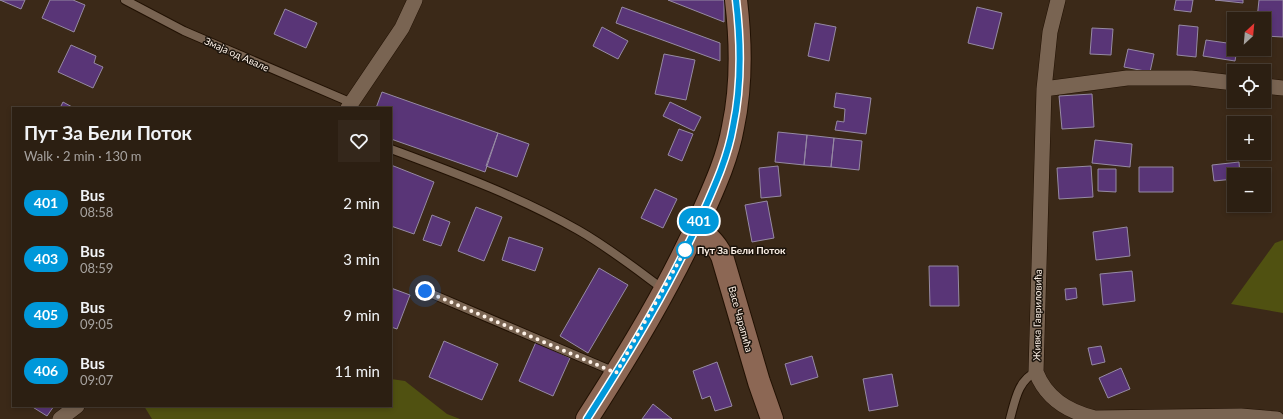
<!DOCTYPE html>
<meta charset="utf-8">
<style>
:root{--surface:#2c1f12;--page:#34271b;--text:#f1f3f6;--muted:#a6a29f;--line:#483d32}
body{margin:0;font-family:Lato,sans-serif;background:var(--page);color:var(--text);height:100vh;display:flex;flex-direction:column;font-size:15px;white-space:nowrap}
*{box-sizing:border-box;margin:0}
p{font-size:13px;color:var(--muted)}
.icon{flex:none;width:22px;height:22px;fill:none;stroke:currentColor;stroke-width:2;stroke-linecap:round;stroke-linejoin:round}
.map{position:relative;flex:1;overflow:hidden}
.drawer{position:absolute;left:12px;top:107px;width:380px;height:300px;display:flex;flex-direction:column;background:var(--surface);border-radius:0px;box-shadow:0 2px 6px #0003,0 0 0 1px var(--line)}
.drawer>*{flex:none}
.badge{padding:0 8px;border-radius:13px;font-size:14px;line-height:26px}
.needle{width:26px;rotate:26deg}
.controls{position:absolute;left:1227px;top:12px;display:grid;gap:8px}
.controls a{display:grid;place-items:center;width:44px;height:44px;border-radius:0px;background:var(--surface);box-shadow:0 2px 6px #0003,0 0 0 1px var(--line);font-size:20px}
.you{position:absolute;width:20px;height:20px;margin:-10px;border:3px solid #fff;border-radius:50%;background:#1a73e8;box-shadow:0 0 0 6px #1a73e833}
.map>.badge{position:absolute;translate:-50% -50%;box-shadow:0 0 0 2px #fff}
.round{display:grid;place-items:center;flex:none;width:42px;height:42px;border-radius:0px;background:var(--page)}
.head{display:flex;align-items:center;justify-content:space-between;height:68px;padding:0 12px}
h1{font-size:19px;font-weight:700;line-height:30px}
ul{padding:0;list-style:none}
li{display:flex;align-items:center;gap:12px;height:56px;padding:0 12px}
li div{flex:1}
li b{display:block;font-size:15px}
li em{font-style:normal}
li .badge{min-width:44px;font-weight:700;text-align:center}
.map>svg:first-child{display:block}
</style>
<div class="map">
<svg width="1283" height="419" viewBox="0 0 1283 419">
<rect width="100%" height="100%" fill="#3b2918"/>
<!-- green -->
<path fill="#505111" d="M1283 240V313L1231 304 1275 243Z
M391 379 405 381 447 414 460 419H152L144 406H391Z"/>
<!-- building -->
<path fill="#593577" stroke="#968aa3" d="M0 0H25L21 9Z
M50 0H73L85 5 74 32 42 18Z
M668 0H724V22Z
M1176 0H1193L1191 12 1174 10Z
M1215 0H1243V3Z
M1259 0H1283V37L1264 36V19H1257Z
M622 7 720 43V61L616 23Z
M977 7 1002 13 993 49 968 43Z
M285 9 317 23 306 48 274 34Z
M815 23 836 27 829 61 808 56Z
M1179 25 1198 27 1196 57 1177 55Z
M602 27 628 41 618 59 593 46Z
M1092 28 1113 29 1111 55 1090 54Z
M1206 40 1234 44V49H1237L1235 61 1203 56Z
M71 45 96 56 94 63 103 67 93 88 58 72Z
M1128 49 1154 54 1150 72 1124 67Z
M664 54 695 60 686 100 655 94Z
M382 92 498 133 485 172 391 139V108H376Z
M836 93 871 98 866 134 835 130 837 121 844 122 845 109 834 107Z
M1092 94 1094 127 1062 129 1059 96Z
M63 102 74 108H60Z
M670 102 701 117 694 131 663 116Z
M679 129 693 134 682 161 668 155Z
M778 132 807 135 804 165 775 162Z
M498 133 529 144 517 177 486 166Z
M807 135 834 138 831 167 804 165Z
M834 138 862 141 859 170 831 167Z
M1095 140 1132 144 1130 167 1092 163Z
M1239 162 1240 175H1234V179L1214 181 1212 165Z
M391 165 434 182 414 234 391 226Z
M778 166 781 196 761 198 759 168Z
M1091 166 1093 197 1059 199 1057 168Z
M1139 167H1173V192H1139Z
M1098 169H1116V192L1098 191Z
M655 189 677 199 663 228 641 218Z
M767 201 774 238 752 242 745 205Z
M476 207 502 217 484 261 458 251Z
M432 215 450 222 441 246 423 240Z
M1127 227 1130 256 1096 260 1093 232Z
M509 237 543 248 535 271 502 260Z
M929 266H958L959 306H930Z
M599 268 628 285 588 353 560 336Z
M1132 271 1135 301 1103 305 1100 274Z
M391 288 410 295 397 329 391 327Z
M1076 288 1077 298 1066 300 1065 289Z
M444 341 498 364 482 400 429 377Z
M536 342 570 358 553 396 519 381Z
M1101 346 1105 362 1092 365 1088 348Z
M812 356 818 377 791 385 785 364Z
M717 362 732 406 715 411 710 396 702 399 693 371Z
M1121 368 1130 389 1108 398 1099 378Z
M892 374 898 406 869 411 863 379Z
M653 404 672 419H642Z
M31 406H54L47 416Z"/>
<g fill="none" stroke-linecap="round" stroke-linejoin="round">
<defs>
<path id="lane" d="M125 0 184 31 352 103
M391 149C455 173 518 196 578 230 608 247 636 269 663 289
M425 291 615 372
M1010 419C1015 401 1018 380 1036 372"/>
<path id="street" d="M1058 0 1050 32 1044 89 1036 372C1046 398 1069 412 1095 418L1241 416 1277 419
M1264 86 1283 88
M1044 89 1127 78H1191L1234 83
M348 108 402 28 415 0
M60 419 77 406"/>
<path id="secondary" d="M696 229C708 235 716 244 722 256L759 382 772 419
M587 419C630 352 672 283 704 210 716 183 728 156 733 127 742 85 741 42 736 0"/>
</defs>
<!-- lane casing -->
<use href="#lane" stroke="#211103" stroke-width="10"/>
<!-- street casing -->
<use href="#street" stroke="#211103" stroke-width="16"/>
<!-- secondary casing -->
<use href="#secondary" stroke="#211103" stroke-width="24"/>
<!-- lane -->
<use href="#lane" stroke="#796452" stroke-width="8"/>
<!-- street -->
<use href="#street" stroke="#796452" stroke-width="15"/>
<!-- secondary -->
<use href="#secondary" stroke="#8c6754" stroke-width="22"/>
</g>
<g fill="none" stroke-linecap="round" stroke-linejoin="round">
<defs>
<path id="line" d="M587 419C630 352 672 283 704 210 716 183 728 156 733 127 742 85 741 42 736 0"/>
</defs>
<!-- line casing -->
<use href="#line" stroke="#fff" stroke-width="9"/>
<!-- line -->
<use href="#line" stroke="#0098da" stroke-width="6"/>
<!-- walk -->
<path stroke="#fef2e8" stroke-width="4" stroke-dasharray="0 7.2" d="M425 291 616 373 687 247 685 250"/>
</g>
<!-- markers -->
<circle fill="#fff" stroke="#0098da" stroke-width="2" cx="685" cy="250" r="8"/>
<g text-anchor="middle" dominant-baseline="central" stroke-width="3" stroke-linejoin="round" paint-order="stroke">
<!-- street labels -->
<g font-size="10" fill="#fef2e8" stroke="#1c140c">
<text transform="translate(237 54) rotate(24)">Змаја од Авале</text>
<text transform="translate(1037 315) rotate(-89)">Живка Гавриловића</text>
<text transform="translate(741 319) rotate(75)">Васе Чарапића</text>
</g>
<!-- stop labels -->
<g font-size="10" font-weight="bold" fill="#fef2e8" stroke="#1c140c" text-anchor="start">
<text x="697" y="250">Пут За Бели Поток</text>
</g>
</g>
</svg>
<div class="controls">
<a><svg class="needle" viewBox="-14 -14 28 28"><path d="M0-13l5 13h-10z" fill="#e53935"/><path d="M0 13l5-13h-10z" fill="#a6a29f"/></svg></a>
<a><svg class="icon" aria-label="locate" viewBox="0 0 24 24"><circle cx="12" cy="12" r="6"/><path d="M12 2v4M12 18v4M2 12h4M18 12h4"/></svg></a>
<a>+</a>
<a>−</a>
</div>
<div class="you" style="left:425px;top:291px"></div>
<b class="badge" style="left:699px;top:221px;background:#0098da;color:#fff">401</b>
<section class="drawer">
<div class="head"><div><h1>Пут За Бели Поток</h1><p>Walk · 2 min · 130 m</p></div><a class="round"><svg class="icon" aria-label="heart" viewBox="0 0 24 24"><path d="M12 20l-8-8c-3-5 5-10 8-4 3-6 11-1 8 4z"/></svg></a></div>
<ul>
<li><span class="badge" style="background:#0098da;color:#fff">401</span><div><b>Bus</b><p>08:58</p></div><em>2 min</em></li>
<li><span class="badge" style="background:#0098da;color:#fff">403</span><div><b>Bus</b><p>08:59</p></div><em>3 min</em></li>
<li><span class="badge" style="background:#0098da;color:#fff">405</span><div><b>Bus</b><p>09:05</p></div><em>9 min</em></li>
<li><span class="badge" style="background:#0098da;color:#fff">406</span><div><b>Bus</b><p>09:07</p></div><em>11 min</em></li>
</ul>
</section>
</div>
